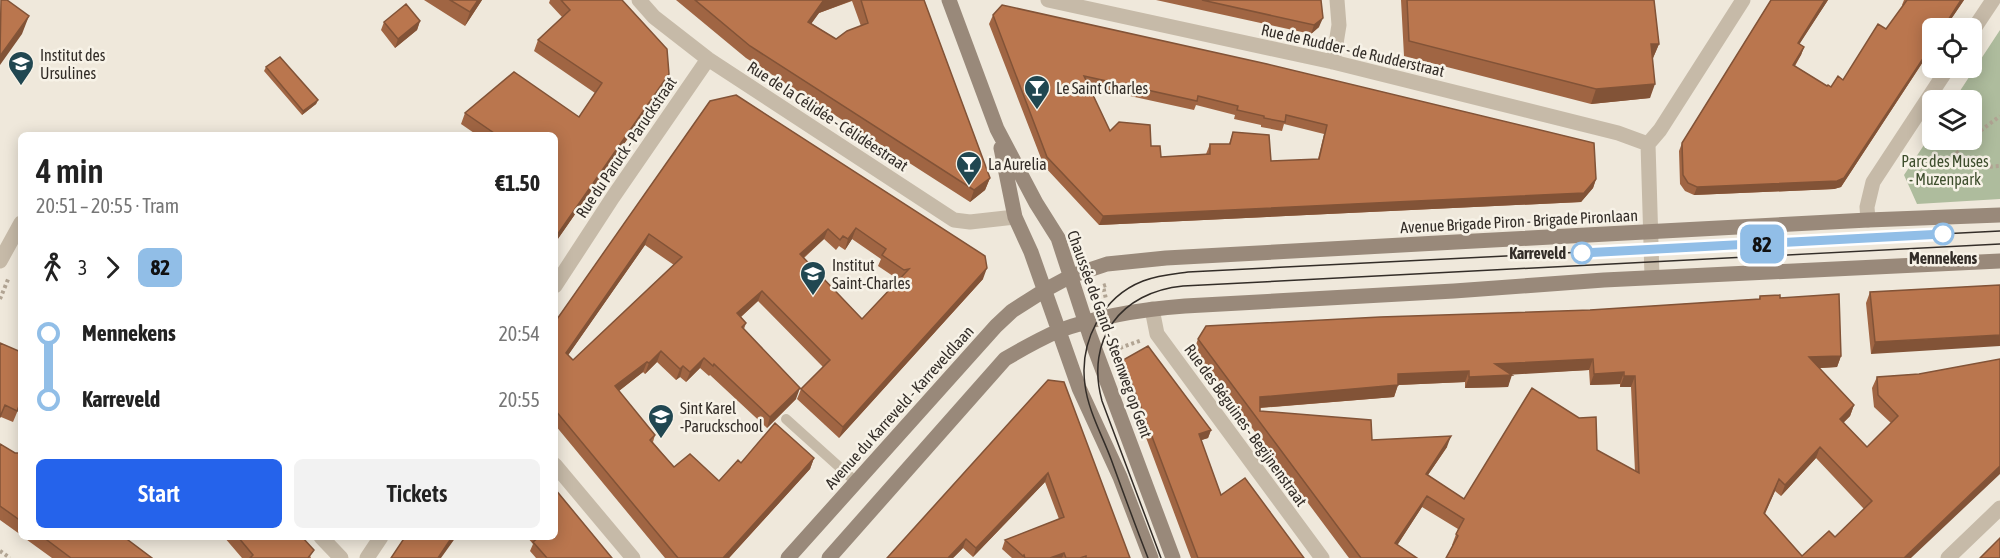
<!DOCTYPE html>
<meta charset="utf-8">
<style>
:root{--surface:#fff;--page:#f2f2f2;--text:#222;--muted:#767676;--accent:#2563eb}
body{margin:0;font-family:"Asap Condensed",sans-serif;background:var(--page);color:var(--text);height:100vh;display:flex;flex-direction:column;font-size:22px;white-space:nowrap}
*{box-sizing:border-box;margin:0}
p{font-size:20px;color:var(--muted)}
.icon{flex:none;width:33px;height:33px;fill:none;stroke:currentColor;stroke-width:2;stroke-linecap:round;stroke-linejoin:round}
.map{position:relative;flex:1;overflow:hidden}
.details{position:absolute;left:18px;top:132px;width:540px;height:408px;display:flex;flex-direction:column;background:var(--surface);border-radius:9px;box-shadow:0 3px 15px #0003}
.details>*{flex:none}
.badge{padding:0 12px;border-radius:9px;font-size:21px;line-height:39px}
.controls{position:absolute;left:1922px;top:18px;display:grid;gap:12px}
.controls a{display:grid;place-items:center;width:60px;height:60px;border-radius:9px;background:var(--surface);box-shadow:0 3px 15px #0003;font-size:30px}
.map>.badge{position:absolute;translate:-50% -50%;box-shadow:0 0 0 3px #fff}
.legs{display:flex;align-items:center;gap:9px;height:66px;padding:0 18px;font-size:20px}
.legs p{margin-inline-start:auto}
.summary{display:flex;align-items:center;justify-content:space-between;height:102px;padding:0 18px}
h1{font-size:33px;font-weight:600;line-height:45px}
.primary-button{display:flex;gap:12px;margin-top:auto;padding:12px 18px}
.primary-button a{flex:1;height:69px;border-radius:9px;background:var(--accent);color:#fff;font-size:24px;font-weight:600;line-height:69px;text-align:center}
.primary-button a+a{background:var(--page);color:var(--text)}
ul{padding:0 18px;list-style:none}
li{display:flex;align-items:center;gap:21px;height:66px;font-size:22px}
li i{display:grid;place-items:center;width:9px;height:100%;margin:0 8px;background:currentColor}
li i::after{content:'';width:15px;height:15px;margin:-8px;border:4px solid;border-radius:50%;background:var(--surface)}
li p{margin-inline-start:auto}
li:first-child i{background:linear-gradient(#0000 50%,currentColor 0)}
li:last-child i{background:linear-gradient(currentColor 50%,#0000 0)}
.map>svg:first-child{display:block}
</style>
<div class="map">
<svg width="2000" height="558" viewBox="0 0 2000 558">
<rect width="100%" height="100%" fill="#efe8db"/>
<!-- green -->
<path fill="#aebc9d" d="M2000 30V199L1917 204 1904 175 1932 133V140H1971V100H1954Z"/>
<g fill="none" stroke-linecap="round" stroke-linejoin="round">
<!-- path -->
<path stroke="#b1a493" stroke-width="4" stroke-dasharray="3 3" stroke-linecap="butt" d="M1971 138 2000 116
M1968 140 1955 150 1969 168 2000 166
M1106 285 1103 286 1106 299
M0 299 9 277
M1120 348 1142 340
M0 551 10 558"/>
<!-- lane -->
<path stroke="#c6baa8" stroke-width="10" d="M786 419 856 482"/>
<!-- street -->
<path stroke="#c6baa8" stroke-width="15" d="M639 0 654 17 708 59 954 220 970 222 1015 217
M1048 0 1333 62 1618 133 1648 144
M1971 33 1993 0
M1333 62 1339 25 1337 0
M1868 220 1867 207 1873 182 1948 68
M0 261 21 223
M1652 277 1648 144 1660 130 1743 0
M555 286 613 197 708 59
M1152 309 1157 334 1322 558
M555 465 633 558
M321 537 341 558
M367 558 381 537
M1948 558 2000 508"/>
<!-- secondary -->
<path stroke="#99897a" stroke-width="15" d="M949 0 997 129 1036 203 1058 238 1090 336 1173 558
M1001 148 1015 217 1031 252 1079 388 1120 477 1151 558
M788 558 996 326 1012 311 1045 290 1071 276 1107 264 1166 258 1456 242 1868 220 2000 215
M829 558 1005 359C1022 349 1040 339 1058 331 1096 317 1145 309 1185 306L1454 291 1604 280 2000 261"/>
<!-- tram -->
<path stroke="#332d28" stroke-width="1.5" d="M1148 558C1135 525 1123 492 1111 459 1102 435 1088 410 1085 385 1079 342 1102 297 1143 281 1158 275 1173 274 1188 272L2000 231
M1161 558 1102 401C1085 339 1121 292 1183 286L2000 244"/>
</g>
<!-- wall -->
<path fill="#a06543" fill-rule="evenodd" d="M424 0H482L465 26Z
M550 0H622L665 85 555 243V135H477L461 124 465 113 579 117 595 93 534 51 538 40 562 17 549 3Z
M676 0H924L990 178 985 190 970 202 746 58ZM852 1 861 26 836 39 811 23 819 13Z
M1156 0H1321L1319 27 1311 34Z
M1401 0H1654L1659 44 1653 58 1650 98 1591 104 1404 56Z
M1771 0H1828L1799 44 1804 47 1801 55 1795 66 1827 86 1831 87 1843 80 1886 29 1903 6 1902 5 1904 0H1964L1945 28H1932V48L1841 187 1834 189 1694 195 1685 191 1680 184 1679 151 1682 143Z
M993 15 1596 179 1593 188 1581 202 1099 225 1044 166 989 24ZM1089 87 1194 110 1196 105 1235 115 1234 119 1261 125V127L1282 131 1284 124 1324 134 1318 159 1271 161 1233 132 1229 144H1210L1206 154 1161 157 1151 146 1110 131Z
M420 21 417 30 395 48 381 30 384 22Z
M266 67 318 100 316 104 302 115 264 71Z
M710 101 983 279 839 438 797 399 801 389 823 367 758 301 741 317 746 323 744 329 796 399 767 428 710 375 709 376 700 368 686 382 680 377 676 380 657 362 645 374 643 372 619 391 655 435 653 442 674 467 719 481 741 463 814 458 810 469 729 558H665L555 425V322ZM824 239 836 250 839 246 845 250 852 239 881 259 878 266 899 280 862 319 804 258ZM645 245 674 265 573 360 568 355Z
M2000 285 1871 354 1866 303 1870 292Z
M1760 296 1780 298 1841 356 1837 367 1819 368 1854 405 1850 416 1843 423 1867 447 1891 423 1874 407 1872 388 1877 377 1919 374 1911 558H1446L1453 546 1452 545 1458 529 1422 507 1397 545 1417 558H1349L1194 350 1198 339 1590 310 1759 299ZM1589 370 1590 385 1620 384V387H1631L1635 471 1597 450 1464 499 1428 475 1447 447 1372 440 1260 411V408L1394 397 1398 385 1465 382V388L1508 387 1511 374ZM1816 458 1864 509 1835 537 1802 556 1765 514 1775 491 1781 496Z
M0 343 21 403 13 422 1 417 0 418Z
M1123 360 1211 430 1208 438 1201 440 1221 495 1304 558H1191L1120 368Z
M1048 380 1130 558H1012L1002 549 1005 540 1059 519 1045 482 973 557 963 548 953 558Z
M0 444 15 453 21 455V535L0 520Z
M23 537H124L152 558H52Z
M224 537H302L311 558H242Z
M527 537H555L612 558H536L530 551 533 544Z"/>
<!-- shaded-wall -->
<path fill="#825337" d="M478 0H482L465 26 470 12Z
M825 0H853L819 13 804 34 808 22 823 1Z
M1825 0H1828L1795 51 1798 43Z
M1961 0H1964L1945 28H1943Z
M29 16 22 34 0 65V56Z
M1323 18 1319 27 1311 34 1314 25Z
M420 21 417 30 395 48 398 39Z
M1651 44H1659L1653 58 1646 59Z
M1932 45V48L1841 187 1834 189 1694 195 1697 187Z
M1804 47 1801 55 1790 73 1793 65Z
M669 74 665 85 555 243V238Z
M1655 84 1650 98 1591 104 1596 89Z
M318 100 316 104 302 115 303 111Z
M990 178 985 190 970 202 974 190Z
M1596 179 1593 188 1581 202 1099 225 1103 216Z
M856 228 852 239 845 250 848 239Z
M828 229 824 239 796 264 800 254Z
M649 234 645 245 562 364 566 353Z
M987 268 983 279 839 438 843 427Z
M762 291 758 301 733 324 737 313Z
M2000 335V346L1871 354 1875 342Z
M661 351 657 362 645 374 649 363Z
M1841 356 1837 367 1805 369 1809 357Z
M704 358 700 368 686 382 690 372Z
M1593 359 1589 370 1491 376 1495 364Z
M647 362 643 372 611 397 615 386Z
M683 366 680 377 676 380 680 369Z
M1469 371 1465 382 1398 385 1394 397 1256 408 1260 397 1398 374Z
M1624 372 1620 384 1590 385 1594 374Z
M1512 375 1508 387 1465 388 1469 377Z
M1624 376H1635L1631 387H1620Z
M800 388 796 399 767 428 770 417Z
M1854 405 1850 416 1836 430 1840 419Z
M1211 430 1208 438 1196 442 1199 434Z
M1451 436 1447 447 1421 485 1426 474Z
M1820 447 1816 458 1781 496 1785 485Z
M814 458 810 469 729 558H723Z
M2000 466V474L1911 558H1904Z
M1048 473 1045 482 973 557 976 548Z
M1779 479 1775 491 1760 524 1764 513Z
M1427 496 1422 507 1391 555 1395 543Z
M452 537H456L441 558H438Z
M966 539 963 548 953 558H948Z
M1064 553 1062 558H1050Z"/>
<!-- building -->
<path fill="#ba764e" stroke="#825337" stroke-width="1.5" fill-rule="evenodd" d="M1 0H7L29 16 0 56Z
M450 0H478L470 12Z
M561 0H622L667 49 669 74 555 238V135H497L465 113 514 72 579 117 602 83 538 40 570 10Z
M695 0H825L823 1 808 22 836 39 847 31 868 23 861 0H924L990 178 974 190 750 46Z
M1202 0H1321L1323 18 1314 25Z
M1407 0H1654L1659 44H1651L1655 84 1596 89 1409 41Z
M1771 0H1825L1798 43 1804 47 1793 65 1827 86 1828 85 1831 87 1838 76 1843 80 1878 24 1886 29 1907 0H1961L1943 28H1932V45L1844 178 1837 181 1697 187 1688 183 1683 175 1682 143Z
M406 4 420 21 398 39 384 22Z
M1002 5 1267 64 1594 143 1596 179 1584 193 1103 216 1047 157 993 15ZM1084 76 1197 101 1198 96 1238 106 1237 110 1264 116V118L1285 122 1286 115 1327 125 1319 159 1271 161 1269 135 1233 132 1230 144H1210V154L1161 157 1160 146H1151L1150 125 1119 122 1110 131Z
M280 57 318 100 303 111 266 67Z
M736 95 985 256 987 268 843 427 801 389 830 360 762 291 737 313 746 323 742 327 800 388 770 417 714 364 713 366 704 358 690 372 683 366 680 369 661 351 649 363 647 362 615 386 655 435 650 440 674 467 690 454 719 481 738 460 741 463 775 423 814 458 723 558H678L555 410V322L710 101ZM856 228 886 249 882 255 904 270 909 269 862 319 800 254 828 229 840 240 843 236 848 239ZM649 234 682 257 573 360 566 353Z
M2000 285V335L1875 342 1870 292Z
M1839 294 1841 356 1809 357 1854 405 1840 419 1867 447 1898 416 1878 395 1877 377 1919 374 2000 359V466L1904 558H1446L1458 536 1456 534 1464 519 1427 496 1395 543 1417 558H1361L1198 339 1206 326 1380 317 1590 310 1760 299V296L1780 295V298ZM1593 359 1594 374 1624 372V376H1635L1639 473 1597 450 1596 417 1579 418 1532 388 1464 499 1426 474 1451 436 1372 440 1371 420 1260 411V397L1398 385V374L1469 371V377L1512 375 1495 364ZM1820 447 1872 501 1835 537 1829 531 1802 556 1764 513 1779 479 1785 485Z
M0 343 21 352V401L17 411 5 405 0 417Z
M1148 346 1211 430 1199 434 1221 495 1245 478 1304 558H1198L1123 360Z
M1048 380 1064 382 1130 558H1086V556L1080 558H1066L1064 553 1050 558H1025L1024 555 1023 556 1005 540 1064 517 1048 473 976 548 966 539 948 558H887Z
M0 444 15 453H18L21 455V521L0 506Z
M555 489 612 558H547L533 542 538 538V537H555Z
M43 537H124L152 558H71Z
M238 537H302L314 550 308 558H250L253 555Z
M405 537H452L438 558H391Z
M2000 538V558H1980Z"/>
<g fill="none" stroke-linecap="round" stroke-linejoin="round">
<defs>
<path id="line-1" d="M1582 253 1943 234"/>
</defs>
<!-- line-1 casing -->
<use href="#line-1" stroke="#fff" stroke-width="14"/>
<!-- line-1 -->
<use href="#line-1" stroke="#91bee7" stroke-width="9"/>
</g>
<!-- icons -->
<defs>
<symbol id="school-pin" viewBox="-11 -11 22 30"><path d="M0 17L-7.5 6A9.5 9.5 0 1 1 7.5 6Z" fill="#214751" stroke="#f7f2e7"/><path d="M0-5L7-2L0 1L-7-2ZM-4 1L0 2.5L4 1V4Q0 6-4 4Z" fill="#fff"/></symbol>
<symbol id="bar-pin" viewBox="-11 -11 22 30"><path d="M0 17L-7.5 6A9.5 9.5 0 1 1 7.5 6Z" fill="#214751" stroke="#f7f2e7"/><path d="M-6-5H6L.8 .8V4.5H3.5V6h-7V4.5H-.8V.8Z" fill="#fff"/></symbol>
</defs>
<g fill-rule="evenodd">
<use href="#school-pin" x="6" y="49" width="30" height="40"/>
<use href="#bar-pin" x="1022" y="73" width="30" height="40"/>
<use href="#bar-pin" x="954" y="149" width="30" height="40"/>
<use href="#school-pin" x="798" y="259" width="30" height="40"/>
<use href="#school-pin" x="646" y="402" width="30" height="40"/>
</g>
<!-- markers -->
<g fill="#fff" stroke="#91bee7" stroke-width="3">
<circle cx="1943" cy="234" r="10"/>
<circle cx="1582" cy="253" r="10"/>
</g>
<g text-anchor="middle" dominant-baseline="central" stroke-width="5" stroke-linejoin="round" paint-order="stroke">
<!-- street labels -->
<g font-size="16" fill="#332d28" stroke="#f7f2e7">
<text transform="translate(1353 50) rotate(13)">Rue de Rudder - de Rudderstraat</text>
<text transform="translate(828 116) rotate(33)">Rue de la Célidée - Célidéestraat</text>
<text transform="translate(626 147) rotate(-56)">Rue du Paruck - Paruckstraat</text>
<text transform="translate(1519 221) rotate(-3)">Avenue Brigade Piron - Brigade Pironlaan</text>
<text transform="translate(1110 334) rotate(70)">Chaussée de Gand - Steenweg op Gent</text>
<text transform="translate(899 407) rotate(-48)">Avenue du Karreveld - Karreveldlaan</text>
<text transform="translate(1246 425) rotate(54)">Rue des Béguines - Begijnenstraat</text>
</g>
<!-- poi labels -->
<g font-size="16" fill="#332d28" stroke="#f7f2e7" text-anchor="start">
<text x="40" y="55">Institut des<tspan x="40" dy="18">Ursulines</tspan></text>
<text x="1056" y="88">Le Saint Charles</text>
<text x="988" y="164">La Aurelia</text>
<text x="832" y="265">Institut<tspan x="832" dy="18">Saint-Charles</tspan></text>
<text x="680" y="408">Sint Karel<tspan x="680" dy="18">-Paruckschool</tspan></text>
</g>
<!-- park labels -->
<g font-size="16" fill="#3f4f2e" stroke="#f7f2e7">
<text x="1945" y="161">Parc des Muses<tspan x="1945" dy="18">- Muzenpark</tspan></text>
</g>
<!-- stop labels -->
<g font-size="16" font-weight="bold" fill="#332d28" stroke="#f7f2e7" text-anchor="end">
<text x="1566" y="253">Karreveld</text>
<text x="1943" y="258" text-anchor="middle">Mennekens</text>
</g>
</g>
</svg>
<div class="controls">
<a><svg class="icon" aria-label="locate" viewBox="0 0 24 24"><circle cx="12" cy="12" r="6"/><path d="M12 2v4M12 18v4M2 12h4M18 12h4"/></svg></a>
<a><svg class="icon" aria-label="layers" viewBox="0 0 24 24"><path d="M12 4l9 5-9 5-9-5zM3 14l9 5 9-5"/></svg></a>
</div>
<b class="badge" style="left:1762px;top:244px;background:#91bee7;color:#111">82</b>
<section class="details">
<div class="summary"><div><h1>4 min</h1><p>20:51 – 20:55 · Tram</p></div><b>€1.50</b></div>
<div class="legs"><svg class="icon" aria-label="walk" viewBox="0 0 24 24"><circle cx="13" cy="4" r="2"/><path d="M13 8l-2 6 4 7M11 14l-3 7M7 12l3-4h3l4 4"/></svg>3<svg class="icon" aria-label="forward" viewBox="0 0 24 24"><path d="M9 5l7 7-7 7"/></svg><b class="badge" style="background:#91bee7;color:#111">82</b></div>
<ul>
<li><i style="color:#91bee7"></i><b>Mennekens</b><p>20:54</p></li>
<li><i style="color:#91bee7"></i><b>Karreveld</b><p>20:55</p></li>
</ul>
<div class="primary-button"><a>Start</a><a>Tickets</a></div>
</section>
</div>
